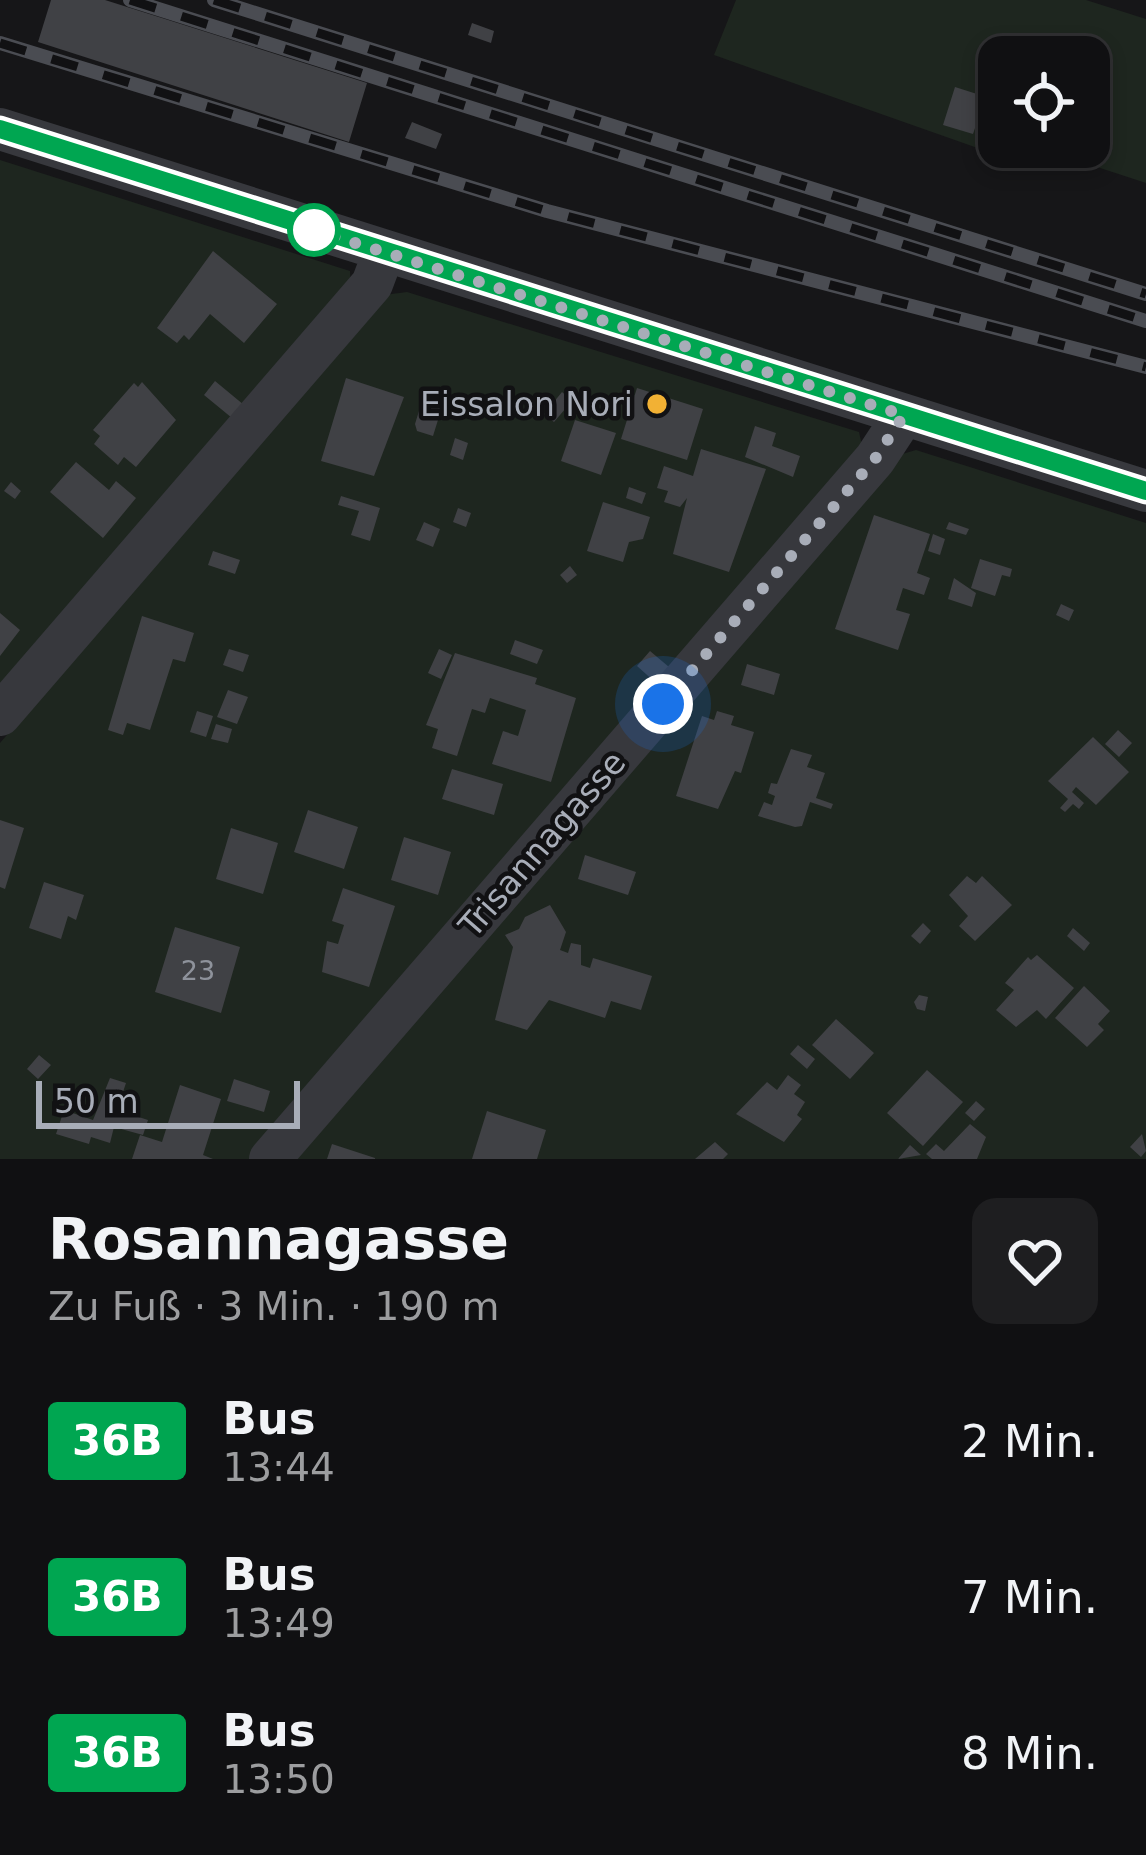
<!DOCTYPE html>
<html lang="de">
<meta charset="utf-8">
<style>
:root{--surface:#101012;--page:#1e1e20;--text:#f1f3f6;--muted:#9c9d9f;--line:#303032}
body{margin:0;font-family:"DejaVu Sans",sans-serif;background:var(--page);color:var(--text);height:100vh;display:flex;flex-direction:column;font-size:45px;white-space:nowrap}
*{box-sizing:border-box;margin:0}
p{font-size:39px;color:var(--muted)}
.icon{flex:none;width:66px;height:66px;fill:none;stroke:currentColor;stroke-width:2;stroke-linecap:round;stroke-linejoin:round}
.map{position:relative;height:1159px;overflow:hidden}
.sheet{display:flex;flex-direction:column;background:var(--surface);flex:1}
.sheet>*{flex:none}
.badge{padding:0 24px;border-radius:9px;font-size:42px;line-height:78px}
.tools{position:absolute;left:978px;top:36px;display:grid;gap:24px}
.tools a{display:grid;place-items:center;width:132px;height:132px;border-radius:24px;background:var(--surface);box-shadow:0 6px 18px #0003,0 0 0 3px var(--line);font-size:60px}
.scale{position:absolute;left:36px;bottom:30px;width:264px;box-sizing:border-box;padding-left:12px;border:6px solid #a8adb8;border-top:0;font-size:33px;line-height:42px;white-space:nowrap;color:#a8adb8;-webkit-text-stroke:9px #111113;paint-order:stroke}
.you{position:absolute;width:60px;height:60px;margin:-30px;border:9px solid #fff;border-radius:50%;background:#1a73e8;box-shadow:0 0 0 18px #1a73e833}
.map>.badge{position:absolute;translate:-50% -50%;box-shadow:0 0 0 6px #fff}
.round{display:grid;place-items:center;flex:none;width:126px;height:126px;border-radius:24px;background:var(--page)}
.overview{display:flex;align-items:center;justify-content:space-between;height:204px;padding:0 48px}
h1{font-size:57px;font-weight:600;line-height:90px}
ul{padding:0;list-style:none}
li{display:flex;align-items:center;gap:36px;height:156px;padding:0 48px}
li div{flex:1}
li b{display:block;font-size:45px}
li em{font-style:normal}
li .badge{min-width:132px;font-weight:700;text-align:center}
.map>svg:first-child{display:block}
</style>
<div class="map">
<svg width="1146" height="1159" viewBox="0 0 1146 1159">
<rect width="100%" height="100%" fill="#161618"/>
<!-- green -->
<path fill="#1e261f" d="M736 0H1086L1146 19V183L1036 147H1089V57H999V135L993 133 986 151 714 55Z
M0 160 350 271 351 291 0 696Z
M407 292 859 432 863 450 250 1159H0V743L384 295Z
M916 450 1146 523V1159H286L892 457Z"/>
<!-- building -->
<path fill="#404145" d="M51 0H105L367 83 349 142 38 42Z
M472 23 494 31 491 43 468 35Z
M955 87 999 101 993 130 976 125 973 134 943 125Z
M412 122 442 134 436 149 405 138Z
M213 251 277 304 244 343 210 314 189 340 184 335 177 343 157 328Z
M346 378 404 397 374 476 321 461Z
M215 381 244 405 232 418 204 395Z
M142 382 176 420 136 467 124 457 118 465 94 444 100 436 93 430 134 383 138 387Z
M637 388 703 409 687 460 621 439Z
M562 392 572 401 554 422 544 414Z
M422 401 442 407 433 436 417 431 415 424Z
M575 420 616 433 601 475 561 461Z
M755 426 776 433 772 446 800 456 793 477 745 457Z
M455 438 468 443 463 460 450 455Z
M701 449 766 469 729 572 673 554 687 498 680 507 664 502 668 491 657 488 664 466 693 476Z
M76 462 109 490 116 481 136 498 103 538 50 492Z
M11 482 21 491 15 499 4 491Z
M629 487 646 493 642 504 626 498Z
M341 496 380 508 370 541 351 535 359 511 338 505Z
M603 502 650 517 643 539 629 542 623 562 587 551Z
M458 508 471 513 466 527 453 522Z
M874 515 930 534 917 573 930 578 924 595 903 588 896 610 910 614 898 650 835 629Z
M424 522 440 529 433 547 416 540Z
M949 522 969 529 966 535 946 529Z
M933 534 945 539 940 555 928 551Z
M213 551 240 560 235 574 208 565Z
M980 559 1012 569 1010 577 1002 575 995 596 971 588Z
M570 566 577 575 567 583 560 575Z
M954 578 976 593 972 607 948 599Z
M1061 604 1074 610 1069 621 1056 615Z
M0 613 20 630 0 656Z
M142 616 194 633 185 662 173 659 150 730 127 723 123 735 108 730Z
M515 640 543 650 537 664 510 654Z
M229 649 249 655 243 672 223 665Z
M439 649 452 655 441 679 428 673Z
M650 651 669 667 656 683 637 666Z
M455 653 537 678 535 684 576 698 551 782 492 764 503 731 518 736 526 710 490 698 485 713 472 709 457 756 432 748 438 729 426 725Z
M747 664 780 674 774 695 741 685Z
M228 690 248 697 237 724 217 717Z
M197 711 213 716 206 737 190 732Z
M717 711 734 716 731 725 754 732 741 773 735 771 718 809 676 796 702 716 714 720Z
M216 724 232 729 228 743 211 739Z
M1118 730 1132 743 1119 757 1105 744Z
M1093 737 1129 772 1096 805 1076 787 1072 792 1084 803 1079 809 1073 804 1065 812 1060 808 1068 799 1048 781Z
M791 749 812 755 807 767 825 773 816 798 833 804 831 809 810 802 802 826 795 827 758 816 764 802 772 805 775 796 768 793 771 783 777 784Z
M452 769 503 784 494 815 442 799Z
M308 810 358 827 344 869 294 852Z
M0 820 24 828 5 889 0 887Z
M231 828 278 843 263 894 216 879Z
M404 837 451 852 438 895 391 880Z
M585 855 636 872 628 895 578 879Z
M967 876 976 883 982 876 1012 905 975 941 959 926 968 916 949 895Z
M44 882 84 895 76 920 68 916 61 939 29 928Z
M343 888 395 906 369 987 322 972 327 941 338 944 344 925 332 921Z
M550 905 566 932 560 950 568 953 571 943 581 945V965L590 968 593 958 652 976 641 1010 611 1001 605 1018 549 1000 527 1030 495 1020 513 947 505 935 519 929 525 917Z
M923 923 931 931 920 944 911 936Z
M175 927 240 947 221 1013 155 992Z
M1073 928 1090 943 1084 951 1067 936Z
M1037 955 1074 988 1046 1019 1037 1010 1016 1027 996 1010 1014 990 1005 983 1028 957 1031 960Z
M1084 986 1110 1011 1098 1024 1104 1030 1087 1047 1055 1018Z
M919 995 928 997 925 1011 917 1009 914 1002Z
M836 1019 874 1053 850 1079 812 1045Z
M798 1045 815 1059 807 1069 790 1054Z
M39 1055 51 1065 38 1079 27 1069Z
M927 1070 963 1102 923 1146 887 1113Z
M788 1075 801 1085 794 1094 805 1102 797 1115 802 1119 784 1142 736 1114 767 1082 777 1090Z
M110 1078 126 1083 117 1110 148 1120 143 1135 114 1127 110 1143 91 1137 89 1144 56 1134 64 1110 93 1120Z
M234 1079 270 1091 264 1112 227 1101Z
M180 1085 221 1099 203 1155 213 1159H132L140 1135 162 1142Z
M976 1101 985 1109 974 1121 965 1113Z
M487 1111 546 1130 537 1159H472Z
M970 1124 986 1137 977 1159H932L926 1154 936 1144 944 1151Z
M1142 1134 1146 1151 1141 1157 1130 1147Z
M715 1142 728 1154 723 1159H695Z
M332 1144 375 1158V1159H327Z
M910 1145 921 1155 898 1159Z"/>
<g fill="none" stroke-linecap="round" stroke-linejoin="round">
<!-- street -->
<path stroke="#37383d" stroke-width="42" d="M0 129 1146 491
M0 715 372 284 384 252
M270 1159 875 459 904 415"/>
<defs>
<path id="rail" d="M130 0 1146 321
M214 0 1146 294
M0 43 547 211 1146 367"/>
</defs>
<!-- rail casing -->
<use href="#rail" stroke="#4a4c52" stroke-width="14"/>
<!-- rail -->
<use href="#rail" stroke="#111113" stroke-width="9" stroke-dasharray="27" stroke-linecap="butt"/>
</g>
<g fill="none" stroke-linecap="round" stroke-linejoin="round">
<defs>
<path id="line" d="M0 129 1146 491"/>
</defs>
<!-- line casing -->
<use href="#line" stroke="#fff" stroke-width="27"/>
<!-- line -->
<use href="#line" stroke="#00a651" stroke-width="18"/>
<!-- walk -->
<path stroke="#a8adb8" stroke-width="12" stroke-dasharray="0 21.6" d="M314 230 904 415 875 459 663 704"/>
</g>
<!-- markers -->
<circle fill="#fff" stroke="#00a651" stroke-width="6" cx="314" cy="230" r="24"/>
<circle fill="#f2b134" stroke="#111113" stroke-width="4.5" cx="657" cy="404" r="12"/>
<g text-anchor="middle" dominant-baseline="central" stroke-width="9" stroke-linejoin="round" paint-order="stroke">
<!-- number labels -->
<g font-size="27" fill="#8e929b">
<text x="198" y="970">23</text>
</g>
<!-- poi labels -->
<g font-size="33" fill="#a8adb8" stroke="#111113" text-anchor="end">
<text x="633" y="404">Eissalon Nori</text>
</g>
<!-- street labels -->
<g font-size="33" fill="#a8adb8" stroke="#111113">
<text transform="translate(542 844) rotate(-49)">Trisannagasse</text>
</g>
</g>
</svg>
<div class="tools">
<a><svg class="icon" aria-label="locate" viewBox="0 0 24 24"><circle cx="12" cy="12" r="6"/><path d="M12 2v4M12 18v4M2 12h4M18 12h4"/></svg></a>
</div>
<div class="scale">50 m</div>
<div class="you" style="left:663px;top:704px"></div>
</div>
<section class="sheet">
<div class="overview"><div><h1>Rosannagasse</h1><p>Zu Fuß · 3 Min. · 190 m</p></div><a class="round"><svg class="icon" aria-label="heart" viewBox="0 0 24 24"><path d="M12 20l-8-8c-3-5 5-10 8-4 3-6 11-1 8 4z"/></svg></a></div>
<ul>
<li><span class="badge" style="background:#00a651;color:#fff">36B</span><div><b>Bus</b><p>13:44</p></div><em>2 Min.</em></li>
<li><span class="badge" style="background:#00a651;color:#fff">36B</span><div><b>Bus</b><p>13:49</p></div><em>7 Min.</em></li>
<li><span class="badge" style="background:#00a651;color:#fff">36B</span><div><b>Bus</b><p>13:50</p></div><em>8 Min.</em></li>
</ul>
</section>
